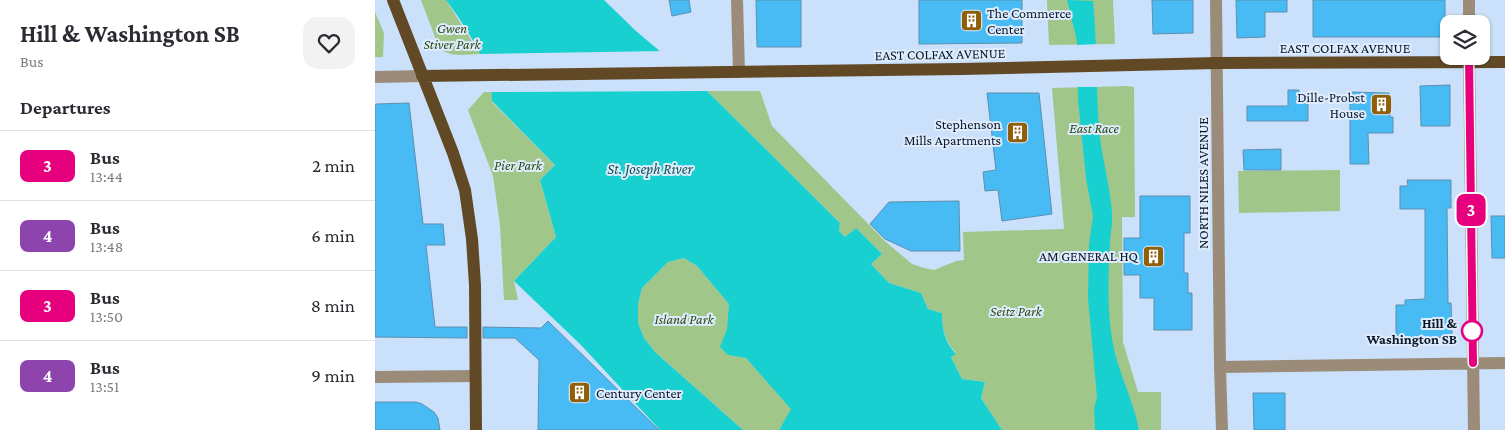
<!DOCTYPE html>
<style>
:root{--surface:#fff;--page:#f2f2f3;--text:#2b2b33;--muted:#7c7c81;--line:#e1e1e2}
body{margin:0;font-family:"Crimson Pro",serif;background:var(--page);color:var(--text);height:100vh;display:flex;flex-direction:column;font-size:19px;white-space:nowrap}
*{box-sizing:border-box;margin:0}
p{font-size:16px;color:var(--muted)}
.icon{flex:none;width:28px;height:28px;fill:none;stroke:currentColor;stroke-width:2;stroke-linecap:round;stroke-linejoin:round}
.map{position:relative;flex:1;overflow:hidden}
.details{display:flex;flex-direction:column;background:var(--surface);width:375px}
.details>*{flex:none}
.badge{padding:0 10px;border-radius:8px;font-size:18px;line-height:32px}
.tools{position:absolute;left:1065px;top:15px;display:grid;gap:10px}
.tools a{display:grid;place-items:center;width:50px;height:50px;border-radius:10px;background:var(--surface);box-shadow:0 1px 4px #0004;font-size:25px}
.map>.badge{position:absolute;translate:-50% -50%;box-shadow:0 0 0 2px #fff}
h2{padding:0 20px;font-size:19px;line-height:45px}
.round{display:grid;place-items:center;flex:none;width:52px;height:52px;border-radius:15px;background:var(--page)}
.summary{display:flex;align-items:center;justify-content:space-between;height:85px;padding:0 20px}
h1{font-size:24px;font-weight:700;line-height:38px}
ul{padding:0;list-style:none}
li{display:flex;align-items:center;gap:15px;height:70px;padding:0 20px;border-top:1px solid var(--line)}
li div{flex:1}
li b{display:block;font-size:19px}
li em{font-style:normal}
li .badge{min-width:55px;font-weight:700;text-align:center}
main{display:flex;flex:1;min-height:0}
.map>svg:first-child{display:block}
</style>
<main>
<section class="details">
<div class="summary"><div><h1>Hill &amp; Washington SB</h1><p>Bus</p></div><a class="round"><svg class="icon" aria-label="heart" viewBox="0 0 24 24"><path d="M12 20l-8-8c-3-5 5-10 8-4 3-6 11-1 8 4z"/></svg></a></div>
<h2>Departures</h2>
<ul>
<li><span class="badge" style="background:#e6007e;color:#fff">3</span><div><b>Bus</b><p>13:44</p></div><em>2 min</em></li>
<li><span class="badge" style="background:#8e44ad;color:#fff">4</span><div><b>Bus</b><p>13:48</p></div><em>6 min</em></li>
<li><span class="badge" style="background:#e6007e;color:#fff">3</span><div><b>Bus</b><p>13:50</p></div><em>8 min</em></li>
<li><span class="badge" style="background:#8e44ad;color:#fff">4</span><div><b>Bus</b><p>13:51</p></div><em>9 min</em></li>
</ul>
</section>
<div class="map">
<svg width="1130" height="430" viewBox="0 0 1130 430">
<rect width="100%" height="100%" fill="#cbe0fa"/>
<!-- green -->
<path fill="#a0c789" d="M46 0H71L105 54C91 54 72 59 63 45Z
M672 0H738L740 44 674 45Z
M0 12 9 33 8 57H0Z
M752 86 759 87 760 217H747L748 342 763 392H786V430H627L606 398 610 382 587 379 576 357 581 353C570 341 567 330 567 313L553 309 546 293 514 283 496 264 507 254 481 228 470 237 464 231 465 223 332 91H385L397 126 511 242 537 264 549 268 559 270 581 261 589 260 588 232 689 229 677 88Z
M109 92H117V102L180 165 165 180 181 237 139 281 143 300H129L125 225 118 176 93 110Z
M965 170V211L864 213 863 171Z
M309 258 322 266 354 304 353 355 371 358 417 409 404 430H368L280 352 269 338 263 323V304L267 288 293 262Z"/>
<!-- water -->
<path fill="#17d0cf" d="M71 0H229L261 31 332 91 465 223 464 231 470 237 481 228 507 254 496 264 514 283 546 293 553 309 567 313C567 330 570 342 581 354L576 357 587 379 610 382 606 398 627 430H404L416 409 371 358 353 355 345 347 352 329 354 304 322 266 309 258 293 262 267 288 263 304V323L269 338 280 352 368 430H285L206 345 139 281 181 237 165 180 180 165 117 101C118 67 91 27 71 0Z
M692 0 718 1C722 43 721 85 724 127 726 156 735 184 737 213 738 223 735 234 735 244 733 275 732 308 737 339 742 371 758 398 764 430H720L719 408 722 397 713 298 714 245 718 216 711 178 703 100 702 41Z"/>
<!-- pier -->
<path fill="#cbe0fa" d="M724 44 725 87H701L700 45Z
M289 51 335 91 114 92 103 54Z"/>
<!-- building -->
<path fill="#48bbf4" stroke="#5c90ae" d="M294 0H314L316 12 297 16Z
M381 0H426V47H382Z
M544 0H647V43L544 44Z
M777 0H818V33L778 34Z
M861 0H912V12H890V37L862 38Z
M938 0H1070V37H938Z
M1075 85V126H1046L1045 86Z
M913 90H924V94H933V121H872V106H913Z
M975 92 1014 93 1015 117H1018V133H993L994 164H975Z
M612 93H664L677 214 627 221 623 190 610 191 608 172 621 170Z
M34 103 48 224H68L70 245H51L60 327H92V338L0 337V108L1 104Z
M906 149V170H869L868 150Z
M1032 180H1076V208H1072L1073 303H1076L1077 337 1021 338V305H1030V300L1050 299V209H1025V186H1033Z
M765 196H815V233H809V273H813V293H817V330H779V298H765V275H749V238H765Z
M584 201 585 251H536L510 239 495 224 514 202Z
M1116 216H1130V258H1117Z
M173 321 284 430H163L164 360 140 338H108V327L166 328Z
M878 393H910V430H879Z
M0 402H41L47 404 59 412 63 418 65 430H0Z"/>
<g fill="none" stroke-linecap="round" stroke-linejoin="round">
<!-- minor -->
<path stroke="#9a8c79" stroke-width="12" d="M362 0 364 72
M841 0 845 367 847 430
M1094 0V24
M1094 56 1099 430
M0 77 47 76
M845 367 1130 363
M0 377 100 376"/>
<!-- major -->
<path stroke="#624926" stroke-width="12" d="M18 0 78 153 90 190 97 239 100 285 101 430
M47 76 587 69 842 63 1130 62"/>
</g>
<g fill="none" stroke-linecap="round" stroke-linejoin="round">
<defs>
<path id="line" d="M1094 56 1098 363"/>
</defs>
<!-- line casing -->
<use href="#line" stroke="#fff" stroke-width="11"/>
<!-- line -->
<use href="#line" stroke="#e6007e" stroke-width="8"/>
</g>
<!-- icons -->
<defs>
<symbol id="building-square" viewBox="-11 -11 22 22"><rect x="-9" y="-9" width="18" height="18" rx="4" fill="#8f5f09" stroke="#deecfe"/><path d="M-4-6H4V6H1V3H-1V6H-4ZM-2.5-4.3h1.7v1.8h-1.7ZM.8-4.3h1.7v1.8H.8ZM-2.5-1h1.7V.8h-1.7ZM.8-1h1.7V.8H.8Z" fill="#fff"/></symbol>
</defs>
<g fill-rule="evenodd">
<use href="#building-square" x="584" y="8" width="25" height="25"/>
<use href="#building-square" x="994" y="92" width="25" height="25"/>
<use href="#building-square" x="630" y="120" width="25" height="25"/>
<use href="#building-square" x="766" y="244" width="25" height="25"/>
<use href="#building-square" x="192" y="380" width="25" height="25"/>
</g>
<!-- markers -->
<circle fill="#fff" stroke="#e6007e" stroke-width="2.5" cx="1097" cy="331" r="10"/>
<g text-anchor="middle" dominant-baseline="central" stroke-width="4" stroke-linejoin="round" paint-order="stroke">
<!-- poi labels -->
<g font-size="14" fill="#0a1726" stroke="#deecfe" text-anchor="end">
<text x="612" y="13" text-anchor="start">The Commerce<tspan x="612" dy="16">Center</tspan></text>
<text x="990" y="97">Dille-Probst<tspan x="990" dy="16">House</tspan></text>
<text x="626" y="124">Stephenson<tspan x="626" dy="16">Mills Apartments</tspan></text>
<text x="763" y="256">AM GENERAL HQ</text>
<text x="221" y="393" text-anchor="start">Century Center</text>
</g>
<!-- park labels -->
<g font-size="14" font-style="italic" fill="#294a0c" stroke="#deecfe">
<text x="77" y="28">Gwen<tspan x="77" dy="16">Stiver Park</tspan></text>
<text x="719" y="128">East Race</text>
<text x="143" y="165">Pier Park</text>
<text x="641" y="311">Seitz Park</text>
<text x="309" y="319">Island Park</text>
</g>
<!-- street labels -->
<g font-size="14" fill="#0a1726" stroke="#deecfe">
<text x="970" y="48">EAST COLFAX AVENUE</text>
<text transform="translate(565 54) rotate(-1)">EAST COLFAX AVENUE</text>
<text transform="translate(828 183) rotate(-90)">NORTH NILES AVENUE</text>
</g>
<!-- stop labels -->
<g font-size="14" font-weight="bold" fill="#0a1726" stroke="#deecfe" text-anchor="end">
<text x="1082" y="323">Hill &amp;<tspan x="1082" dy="16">Washington SB</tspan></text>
</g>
<!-- water labels -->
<g font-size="15" font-style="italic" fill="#0e5453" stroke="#deecfe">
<text x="275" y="169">St. Joseph River</text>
</g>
</g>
</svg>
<div class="tools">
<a><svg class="icon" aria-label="layers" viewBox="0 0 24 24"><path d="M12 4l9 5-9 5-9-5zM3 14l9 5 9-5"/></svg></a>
</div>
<b class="badge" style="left:1096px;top:210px;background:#e6007e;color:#fff">3</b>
</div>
</main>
